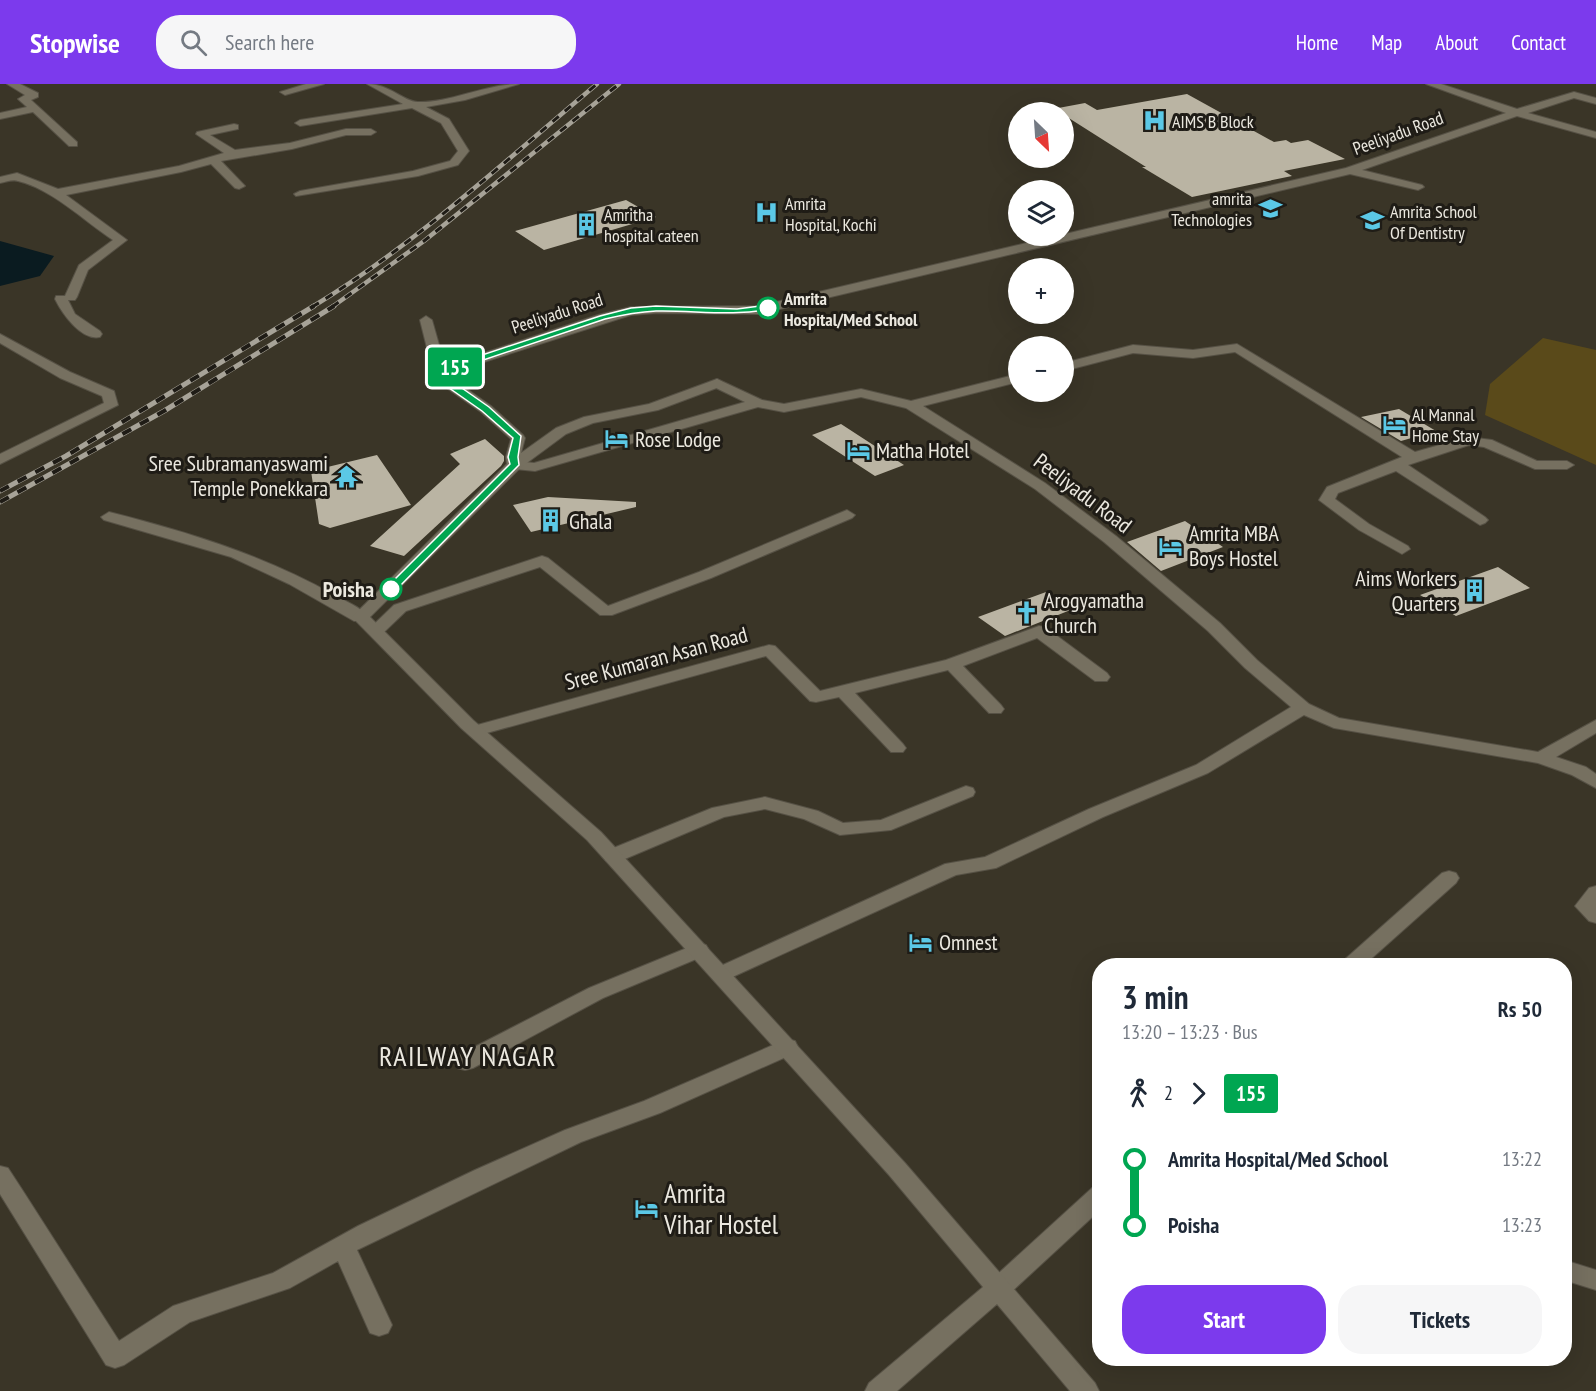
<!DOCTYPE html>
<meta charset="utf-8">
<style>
:root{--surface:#fff;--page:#f6f6f7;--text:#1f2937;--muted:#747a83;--accent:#7c3aed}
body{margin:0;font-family:"PT Sans Narrow",sans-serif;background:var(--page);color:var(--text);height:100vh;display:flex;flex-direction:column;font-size:22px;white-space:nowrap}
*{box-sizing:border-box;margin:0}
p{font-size:20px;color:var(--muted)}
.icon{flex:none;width:33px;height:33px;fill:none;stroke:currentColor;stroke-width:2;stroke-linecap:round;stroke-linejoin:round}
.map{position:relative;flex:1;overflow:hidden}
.panel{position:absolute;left:1092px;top:874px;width:480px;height:408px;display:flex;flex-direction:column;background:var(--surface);border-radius:24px;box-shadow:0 6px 24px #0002}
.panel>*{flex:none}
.badge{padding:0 12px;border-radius:4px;font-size:21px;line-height:39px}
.needle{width:39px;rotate:155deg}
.controls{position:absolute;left:1008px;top:18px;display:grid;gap:12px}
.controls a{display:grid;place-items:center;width:66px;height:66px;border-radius:50%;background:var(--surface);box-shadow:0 6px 24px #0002;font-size:30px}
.map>.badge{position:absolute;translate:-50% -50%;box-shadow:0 0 0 3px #fff}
.legs{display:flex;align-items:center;gap:9px;height:66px;padding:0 30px;font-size:20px}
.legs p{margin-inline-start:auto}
.head{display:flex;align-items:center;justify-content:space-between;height:102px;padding:0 30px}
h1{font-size:33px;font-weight:700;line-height:45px}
.primary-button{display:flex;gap:12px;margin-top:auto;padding:12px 30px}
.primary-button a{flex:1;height:69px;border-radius:24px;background:var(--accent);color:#fff;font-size:24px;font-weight:700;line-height:69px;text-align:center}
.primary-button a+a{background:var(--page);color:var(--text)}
ul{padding:0 30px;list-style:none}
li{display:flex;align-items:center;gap:21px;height:66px;font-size:22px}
li i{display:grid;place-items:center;width:9px;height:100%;margin:0 8px;background:currentColor}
li i::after{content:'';width:15px;height:15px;margin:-8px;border:4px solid;border-radius:50%;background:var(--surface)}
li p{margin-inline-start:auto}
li:first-child i{background:linear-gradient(#0000 50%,currentColor 0)}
li:last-child i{background:linear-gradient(currentColor 50%,#0000 0)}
header{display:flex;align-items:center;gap:36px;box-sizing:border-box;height:84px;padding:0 30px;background:var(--accent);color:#fff}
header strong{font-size:28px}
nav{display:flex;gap:33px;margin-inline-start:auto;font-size:21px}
.search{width:420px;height:54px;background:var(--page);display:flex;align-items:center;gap:15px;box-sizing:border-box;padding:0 21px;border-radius:24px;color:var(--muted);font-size:22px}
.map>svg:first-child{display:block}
</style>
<header>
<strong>Stopwise</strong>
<div class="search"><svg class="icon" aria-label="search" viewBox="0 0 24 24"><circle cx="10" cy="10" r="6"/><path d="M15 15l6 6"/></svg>Search here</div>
<nav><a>Home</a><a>Map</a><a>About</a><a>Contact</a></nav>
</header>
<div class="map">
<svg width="1596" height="1307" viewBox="0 0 1596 1307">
<rect width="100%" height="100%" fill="#3a3527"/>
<!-- green -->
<path fill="#5a4a1a" d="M1543 254 1596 266V381L1485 331 1490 300Z"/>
<!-- water -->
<path fill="#0a1b20" d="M0 157 54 172 40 192 0 202Z"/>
<!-- building -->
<path fill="#bab4a3" d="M1187 10 1274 58 1286 56 1291 59 1308 56 1345 75 1284 87 1292 92 1192 113 1142 83H1146L1064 31V28L1053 25 1085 19 1097 26Z
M626 116 656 133 544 166 515 147Z
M1399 325 1436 347 1401 357 1361 333Z
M841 340 904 381 875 392 812 351Z
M485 355 504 372V377L501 382 404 472 370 462 460 380 450 370Z
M377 371 411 421 330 444 319 440 311 387Z
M548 413 636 418V423L531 448 513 421Z
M1185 437 1223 463 1161 487 1127 458Z
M1498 483 1530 504 1456 532 1420 511Z
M1046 508 1073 525 1005 552 978 533Z"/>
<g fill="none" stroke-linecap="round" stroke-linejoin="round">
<defs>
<path id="minor" d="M7 0H20L38 9V13L31 16 77 58V62H69L33 28 0 35V29L27 23 18 15 25 11Z
M306 0H324L285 11 280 8Z
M367 0C390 0 404 18 418 18 450 19 485 0 519 0L465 16 426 23 449 35 469 67 458 81 418 92 296 112 294 110 300 107 413 87 450 77 458 67 441 39 412 24 300 42 295 39 300 36 403 20Z
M1426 0H1441L1517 25 1574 8 1596 14V20L1574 14 1528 29 1596 48V54L1517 32 1362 86 1422 101 1424 103 1418 106 1350 90 759 230 656 229 631 231 440 292 433 288 420 236 426 232 432 236 445 282 598 231 631 223 759 222 1346 84 1506 29Z
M234 40 238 41V45L210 51 235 66 290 59 346 45H371L376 48 371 51H346L292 65 221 77 245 102 239 105 235 104 211 80 181 88 66 111 127 156 88 186 77 213 75 216H68L75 230 100 247 102 250 100 253C81 257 62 229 55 215L56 212H65L79 181 113 156C84 137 52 105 18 97 13 95 6 98 0 99V93L17 89 58 105 179 82 224 69 196 50 197 48Z
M0 250 70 288 114 307 118 321 0 380V370L104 319 102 312 60 294 0 259Z
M1237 260 1415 368 1468 353 1492 356 1537 377H1567L1574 381 1567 385H1535L1484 363 1469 361 1408 381 1485 433 1488 436 1485 439 1480 441 1396 387 1338 409 1335 415 1369 440 1408 462 1410 465 1402 470 1359 446 1319 416 1327 403 1402 373 1235 268 1193 274 1133 269 1064 287V279L1133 261 1193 266Z
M1018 290V298L923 322 1045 399 1116 452 1220 539 1257 576 1309 620 1339 634 1538 668 1596 636V649L1556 673 1586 683 1596 690V704L1572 691 1538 679 1334 644 1304 631 1208 689 1103 733 996 784 956 791 728 895 721 897 714 895 711 890 714 885 945 780 985 773 1089 725 1196 681 1291 623 1245 584 1208 547 1104 458 1035 405 906 324 861 313 784 328 758 323 535 387 515 385 508 381 515 377 534 379 745 318 712 302 710 299 717 295 762 316 784 320 861 305 911 317Z
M847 426 855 431 852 434 711 494 612 531H600L540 483 406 527 382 550 376 551 368 546 394 521 542 472 548 474 608 522 699 488Z
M109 428C188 448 263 471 334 511 345 517 361 523 368 533L366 537H354L289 500 231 473 104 436 101 433Z
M1039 542 1045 543 1107 589 1110 593 1107 597H1095L1037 554 963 582 1001 621 1004 625 1001 629H989L948 586 855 609 903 660 906 664 903 668H891L839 613 816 618 810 617 766 572 476 652 470 651 467 647 470 643 769 561 775 562 820 607 946 576Z
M966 702 973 704 975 708 973 712 891 746 840 751 804 735 765 725 724 733 620 777 613 778 606 777 603 772 606 767 712 724 765 713 818 727 843 739 881 736Z
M1449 787 1456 789 1459 794 1456 799 1363 882H1340L1343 877 1442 789Z
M1596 802V839L1589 837 1575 822 1589 804Z
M699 859 706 861 709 866 706 871 603 914 473 984 465 986 457 984 454 978 457 972 589 904Z
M787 955 795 957 798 963 795 969 660 1029 581 1058 357 1166 392 1241 388 1249 379 1252 370 1249 338 1177 290 1204 190 1238 124 1281 115 1284 106 1281 0 1110V1082L8 1084 23 1107 119 1257 173 1222 273 1189 358 1142 475 1086 565 1046 644 1017Z
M1100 1102V1126L1008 1211 999 1214 990 1211 987 1204 990 1197 1092 1104Z
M1564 1176 1596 1186V1206L1564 1196Z"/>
<path id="tertiary" d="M440 284 445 285 451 294 491 322 523 351 525 354 521 369 556 344 584 333 649 320 717 295 724 299 722 302 658 326 593 339 566 350 520 384 370 533 473 636 601 748 905 1079 1095 1299 1099 1307H1070L997 1220 897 1307H865L869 1299 983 1203 889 1091 587 756 461 644 352 533 507 380 506 373 511 355 481 328 441 300 433 288Z"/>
</defs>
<!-- minor casing -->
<use href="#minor" stroke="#565145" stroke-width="2"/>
<!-- tertiary casing -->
<use href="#tertiary" stroke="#565145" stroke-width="2"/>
<!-- minor -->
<use href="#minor" fill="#767060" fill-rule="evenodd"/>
<!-- tertiary -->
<use href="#tertiary" fill="#767060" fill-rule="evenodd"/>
<defs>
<path id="rail-far1" d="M312 223C415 161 505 77 597 0
M332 223 424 157 619 0"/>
<path id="rail" d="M0 407 66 372 314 222
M0 418 164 327 334 222"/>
</defs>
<!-- rail-far1 casing -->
<use href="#rail-far1" stroke="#a7a398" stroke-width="4.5"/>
<!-- rail casing -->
<use href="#rail" stroke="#a7a398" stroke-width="5"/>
<!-- rail-far1 -->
<use href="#rail-far1" stroke="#1f1c16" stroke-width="3" stroke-dasharray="8" stroke-linecap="butt"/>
<!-- rail -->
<use href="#rail" stroke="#1f1c16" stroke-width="4" stroke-dasharray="10" stroke-linecap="butt"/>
</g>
<!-- line-1 -->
<path fill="#00a651" stroke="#fff" stroke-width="1.5" d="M768 221 771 222V225C732 233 694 226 656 227 638 228 622 231 605 235L445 289 449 295 489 323 521 352 518 373 519 381 395 507H387V503L510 380 508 373 513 354 482 327 442 299 436 288 437 286 600 232 631 224 656 222 737 225Z"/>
<!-- icons -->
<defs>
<symbol id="hospital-bare" viewBox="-9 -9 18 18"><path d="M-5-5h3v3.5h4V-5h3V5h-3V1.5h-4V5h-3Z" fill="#5bc8e6" stroke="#1f1c16" stroke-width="2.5" paint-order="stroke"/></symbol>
<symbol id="school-bare" viewBox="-9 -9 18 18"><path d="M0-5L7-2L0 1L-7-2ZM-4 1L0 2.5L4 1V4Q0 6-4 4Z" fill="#5bc8e6" stroke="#1f1c16" stroke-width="2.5" paint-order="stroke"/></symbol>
<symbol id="university-bare" viewBox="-9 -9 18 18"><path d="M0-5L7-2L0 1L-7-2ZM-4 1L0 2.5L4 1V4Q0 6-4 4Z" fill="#5bc8e6" stroke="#1f1c16" stroke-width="2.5" paint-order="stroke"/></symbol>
<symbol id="building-bare" viewBox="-9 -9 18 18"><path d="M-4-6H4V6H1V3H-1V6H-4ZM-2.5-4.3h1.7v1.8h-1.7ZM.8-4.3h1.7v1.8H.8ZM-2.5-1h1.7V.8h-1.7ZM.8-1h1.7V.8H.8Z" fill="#5bc8e6" stroke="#1f1c16" stroke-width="2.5" paint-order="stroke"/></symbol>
<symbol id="hotel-bare" viewBox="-9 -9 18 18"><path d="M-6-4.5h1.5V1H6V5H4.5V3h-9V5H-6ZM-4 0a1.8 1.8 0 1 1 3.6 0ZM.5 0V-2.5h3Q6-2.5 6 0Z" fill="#5bc8e6" stroke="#1f1c16" stroke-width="2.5" paint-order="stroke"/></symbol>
<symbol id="temple-bare" viewBox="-9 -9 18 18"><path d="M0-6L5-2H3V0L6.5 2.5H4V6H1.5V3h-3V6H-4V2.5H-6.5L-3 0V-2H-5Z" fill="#5bc8e6" stroke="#1f1c16" stroke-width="2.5" paint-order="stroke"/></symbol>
<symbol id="church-bare" viewBox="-9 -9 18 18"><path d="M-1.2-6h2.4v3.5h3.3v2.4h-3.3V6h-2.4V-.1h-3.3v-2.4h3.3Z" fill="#5bc8e6" stroke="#1f1c16" stroke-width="2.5" paint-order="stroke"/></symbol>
</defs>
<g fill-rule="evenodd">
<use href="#hospital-bare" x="1138" y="20" width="33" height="33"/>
<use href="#school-bare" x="1254" y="108" width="33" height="33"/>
<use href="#hospital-bare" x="750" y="112" width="33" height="33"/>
<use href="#university-bare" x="1356" y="120" width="33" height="33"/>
<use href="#building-bare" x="570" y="124" width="33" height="33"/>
<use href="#hotel-bare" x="1378" y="324" width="33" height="33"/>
<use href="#hotel-bare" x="600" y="338" width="33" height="33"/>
<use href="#hotel-bare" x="842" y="350" width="33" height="33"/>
<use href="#temple-bare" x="330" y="376" width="33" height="33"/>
<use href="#building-bare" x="534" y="420" width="33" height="33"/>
<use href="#hotel-bare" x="1154" y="446" width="33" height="33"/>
<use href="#building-bare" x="1458" y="490" width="33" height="33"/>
<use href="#church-bare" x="1010" y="512" width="33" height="33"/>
<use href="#hotel-bare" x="904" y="842" width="33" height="33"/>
<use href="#hotel-bare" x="630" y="1108" width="33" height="33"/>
</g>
<!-- markers -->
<g fill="#fff" stroke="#00a651" stroke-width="3">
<circle cx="768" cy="224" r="10"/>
<circle cx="391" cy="505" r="10"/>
</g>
<g text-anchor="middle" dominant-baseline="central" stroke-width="6" stroke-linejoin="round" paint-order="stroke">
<!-- far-poi labels -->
<g font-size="18" fill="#ebe8df" stroke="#1f1c16" text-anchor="start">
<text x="1172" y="37">AIMS B Block</text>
<text x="1252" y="114" text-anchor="end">amrita<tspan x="1252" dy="21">Technologies</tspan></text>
<text x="785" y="119">Amrita<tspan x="785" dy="21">Hospital, Kochi</tspan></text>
<text x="1390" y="127">Amrita School<tspan x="1390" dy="21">Of Dentistry</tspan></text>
<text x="604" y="130">Amritha<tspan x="604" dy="21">hospital cateen</tspan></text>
<text x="1412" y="330">Al Mannal<tspan x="1412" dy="21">Home Stay</tspan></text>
</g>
<!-- far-street labels -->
<g font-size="18" fill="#ebe8df" stroke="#1f1c16">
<text transform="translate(1398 49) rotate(-20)">Peeliyadu Road</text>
<text transform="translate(557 229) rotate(-18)">Peeliyadu Road</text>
</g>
<!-- far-stop labels -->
<g font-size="18" font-weight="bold" fill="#ebe8df" stroke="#1f1c16" text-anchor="start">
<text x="784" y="214">Amrita<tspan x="784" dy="21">Hospital/Med School</tspan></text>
</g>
<!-- poi labels -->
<g font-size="22" fill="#ebe8df" stroke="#1f1c16" text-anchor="start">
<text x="635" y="355">Rose Lodge</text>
<text x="876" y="366">Matha Hotel</text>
<text x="328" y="379" text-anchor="end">Sree Subramanyaswami<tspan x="328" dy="25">Temple Ponekkara</tspan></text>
<text x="569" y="437">Ghala</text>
<text x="1189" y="449">Amrita MBA<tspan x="1189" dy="25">Boys Hostel</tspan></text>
<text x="1457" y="494" text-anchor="end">Aims Workers<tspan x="1457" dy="25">Quarters</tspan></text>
<text x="1044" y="516">Arogyamatha<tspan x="1044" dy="25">Church</tspan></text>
<text x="939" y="858">Omnest</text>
</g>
<!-- street labels -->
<g font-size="22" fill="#ebe8df" stroke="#1f1c16">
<text transform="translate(1083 409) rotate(37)">Peeliyadu Road</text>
<text transform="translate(656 574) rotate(-15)">Sree Kumaran Asan Road</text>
</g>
<!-- stop labels -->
<g font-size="22" font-weight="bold" fill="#ebe8df" stroke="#1f1c16" text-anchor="end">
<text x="374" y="505">Poisha</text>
</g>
<!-- near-poi labels -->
<g font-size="27" fill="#ebe8df" stroke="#1f1c16" text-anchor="start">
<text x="664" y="1109">Amrita<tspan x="664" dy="31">Vihar Hostel</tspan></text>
</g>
<!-- near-neighbourhood labels -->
<g font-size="28" letter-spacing="1.5" fill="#ebe8df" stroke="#1f1c16">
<text x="468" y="971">RAILWAY NAGAR</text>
</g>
</g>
</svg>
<div class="controls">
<a><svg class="needle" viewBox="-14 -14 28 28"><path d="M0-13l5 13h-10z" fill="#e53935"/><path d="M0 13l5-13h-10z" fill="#747a83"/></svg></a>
<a><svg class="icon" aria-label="layers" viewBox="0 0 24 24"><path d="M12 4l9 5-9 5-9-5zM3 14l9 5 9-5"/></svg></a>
<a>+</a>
<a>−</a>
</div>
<b class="badge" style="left:455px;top:283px;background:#00a651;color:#fff">155</b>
<section class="panel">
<div class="head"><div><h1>3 min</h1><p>13:20 – 13:23 · Bus</p></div><b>Rs 50</b></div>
<div class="legs"><svg class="icon" aria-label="walk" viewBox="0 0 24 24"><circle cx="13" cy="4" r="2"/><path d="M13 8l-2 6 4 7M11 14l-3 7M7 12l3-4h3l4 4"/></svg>2<svg class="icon" aria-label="forward" viewBox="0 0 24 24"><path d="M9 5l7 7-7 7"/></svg><b class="badge" style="background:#00a651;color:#fff">155</b></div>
<ul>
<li><i style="color:#00a651"></i><b>Amrita Hospital/Med School</b><p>13:22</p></li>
<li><i style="color:#00a651"></i><b>Poisha</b><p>13:23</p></li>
</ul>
<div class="primary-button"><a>Start</a><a>Tickets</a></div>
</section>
</div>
